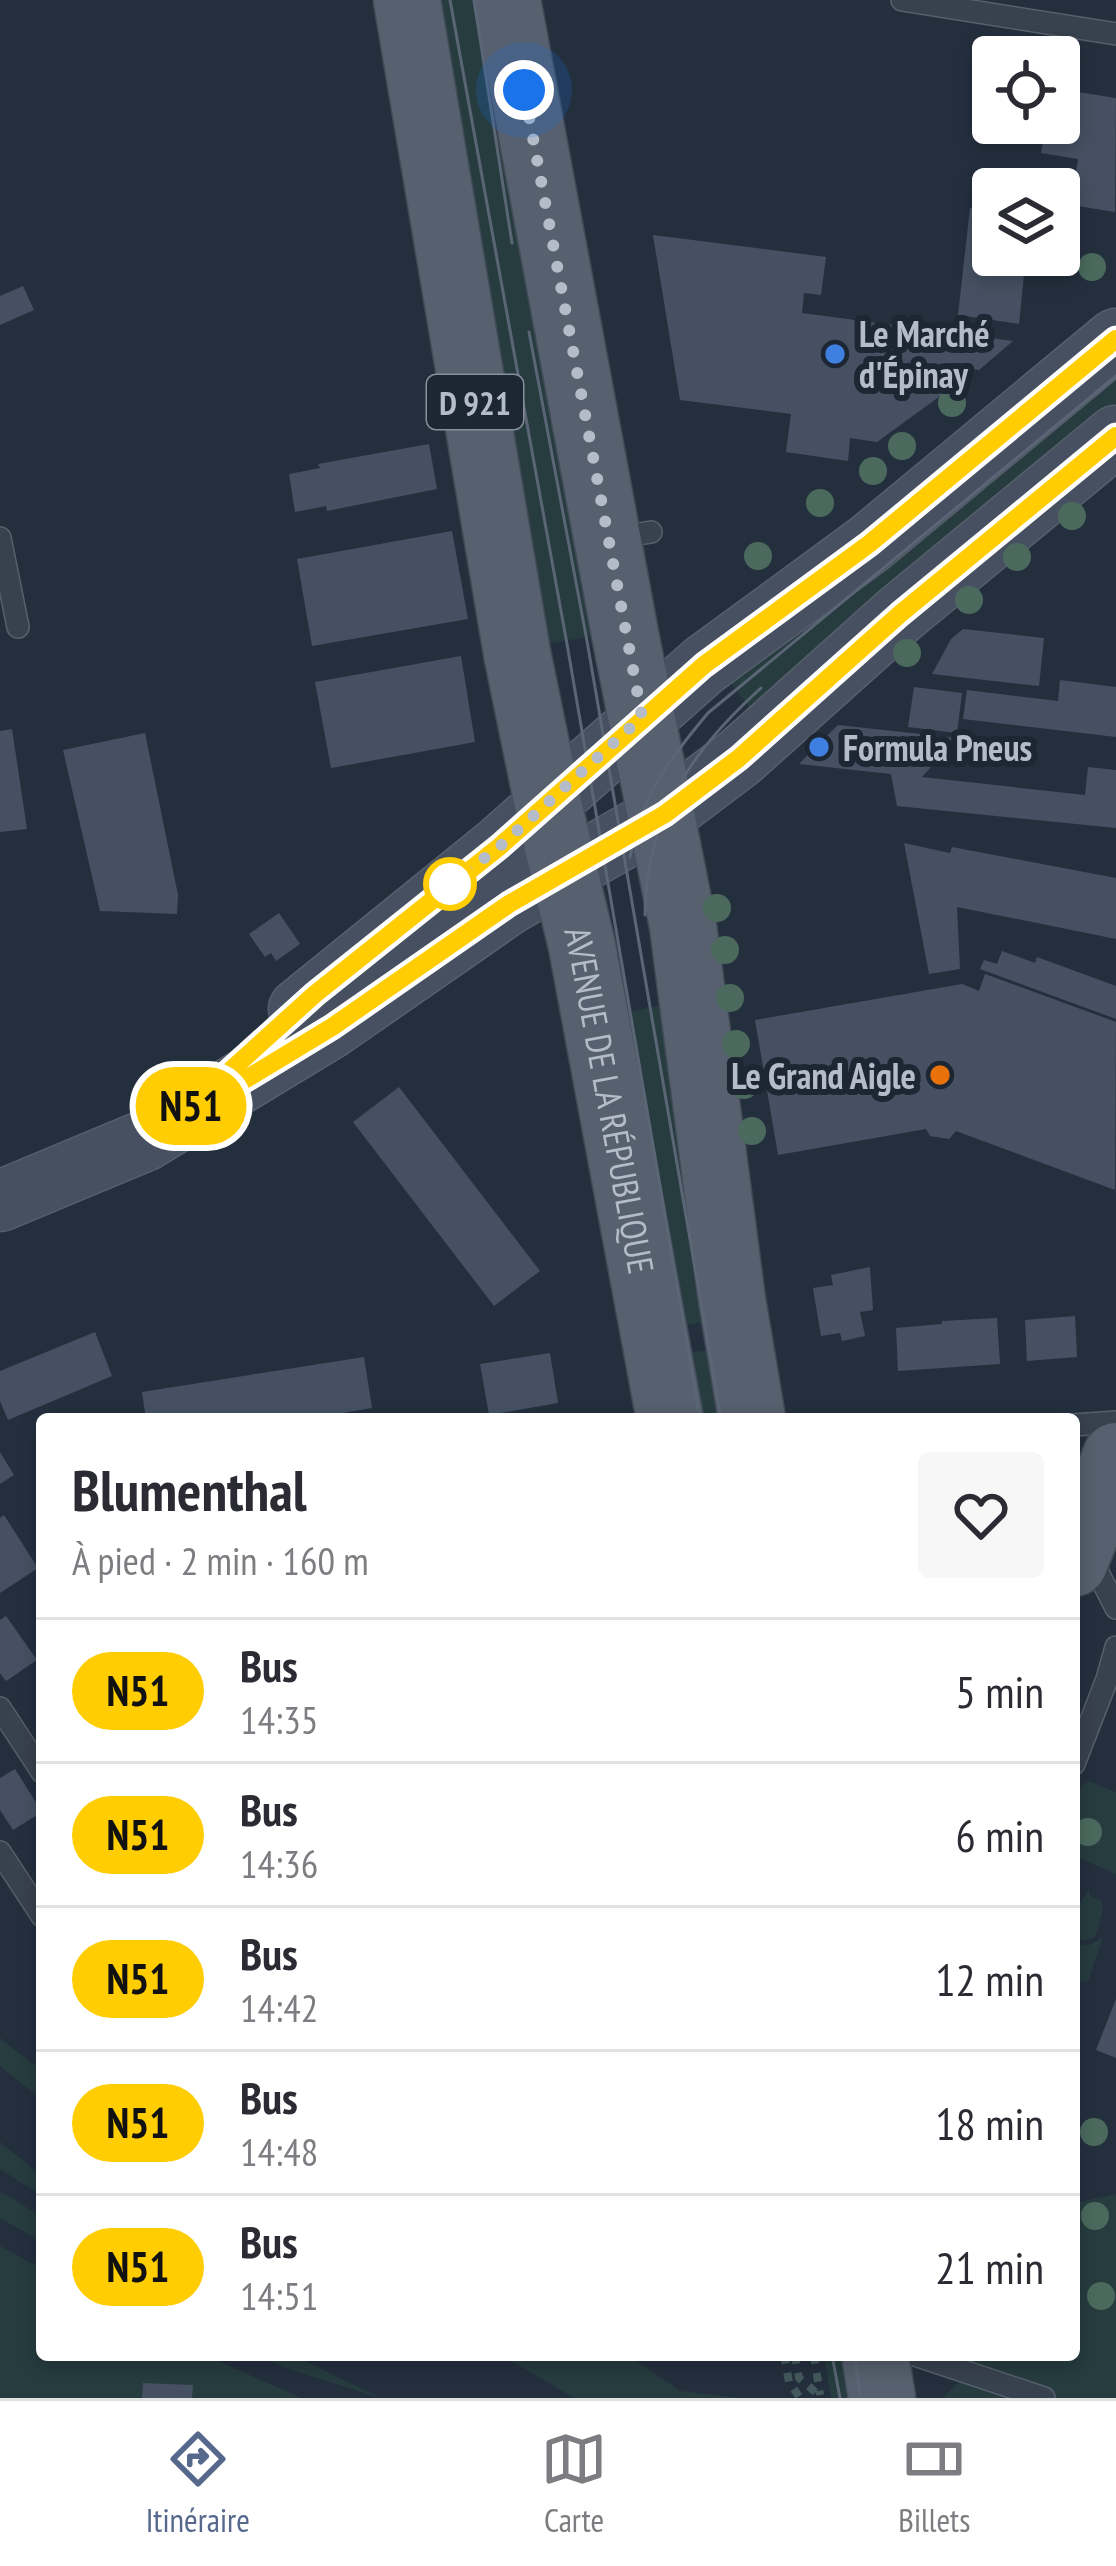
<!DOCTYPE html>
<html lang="fr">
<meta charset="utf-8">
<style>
:root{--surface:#fff;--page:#f7f7f7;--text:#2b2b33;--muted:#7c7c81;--line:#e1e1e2;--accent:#56698c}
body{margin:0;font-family:"PT Sans Narrow",sans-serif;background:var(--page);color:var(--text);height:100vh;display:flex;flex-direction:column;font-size:45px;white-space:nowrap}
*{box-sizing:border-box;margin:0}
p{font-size:39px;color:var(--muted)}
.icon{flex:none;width:66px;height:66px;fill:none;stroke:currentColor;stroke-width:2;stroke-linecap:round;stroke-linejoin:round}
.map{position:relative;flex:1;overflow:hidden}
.sheet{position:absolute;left:36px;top:1413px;width:1044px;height:948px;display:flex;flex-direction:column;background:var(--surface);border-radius:12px;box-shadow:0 6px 18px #0003}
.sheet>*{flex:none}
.badge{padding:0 24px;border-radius:39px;font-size:42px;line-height:78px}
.tools{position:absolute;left:972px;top:36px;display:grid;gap:24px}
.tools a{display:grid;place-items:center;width:108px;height:108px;border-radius:12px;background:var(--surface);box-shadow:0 6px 18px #0003;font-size:60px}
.you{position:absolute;width:60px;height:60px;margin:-30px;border:9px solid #fff;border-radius:50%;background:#1a73e8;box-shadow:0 0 0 18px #1a73e833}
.map>.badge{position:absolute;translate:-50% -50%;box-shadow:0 0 0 6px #fff}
.round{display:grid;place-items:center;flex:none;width:126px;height:126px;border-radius:12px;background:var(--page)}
.headline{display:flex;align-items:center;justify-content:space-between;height:204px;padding:0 36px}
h1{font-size:57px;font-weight:700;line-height:90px}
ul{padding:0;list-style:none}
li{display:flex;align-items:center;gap:36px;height:144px;padding:0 36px;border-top:3px solid var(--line)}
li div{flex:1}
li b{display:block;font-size:45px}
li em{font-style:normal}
li .badge{min-width:132px;font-weight:700;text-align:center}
.tabs{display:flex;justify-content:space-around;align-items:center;height:168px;border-top:3px solid var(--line);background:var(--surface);font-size:33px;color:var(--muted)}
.tabs a{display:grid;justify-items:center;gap:6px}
.tabs .selected{color:var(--accent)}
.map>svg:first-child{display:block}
</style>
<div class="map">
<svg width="1116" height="2398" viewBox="0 0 1116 2398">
<rect width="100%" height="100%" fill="#242f3e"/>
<!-- green -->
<path fill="#263c3f" d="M419 0H488L604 634 530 647Z
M1116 361V411L758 719 722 671Z
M676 1002 715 1320 669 1328 614 1015Z
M720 1348 732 1419H685L674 1355Z
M1088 1781 1116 1792V1874L1074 1856V1794Z
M1089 1889 1090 1896 1101 1901 1103 1910 1095 1937 1084 1941 1075 1936 1074 1902H1081Z
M1103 1937 1088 1981 1074 1983V1965L1078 1954H1074V1944L1090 1945Z
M0 2038 42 2071V2100L0 2066Z
M0 2142 42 2176V2196L0 2169Z
M0 2191 42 2217V2242L0 2218Z
M1116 2194V2398H943L964 2377 961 2355H1074V2203Z
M0 2246 42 2269V2355H205L301 2398H0Z
M258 2355H293L380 2398 286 2368Z
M501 2355H628L680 2391 741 2398H574Z
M824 2355H863L870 2398H831Z"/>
<!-- building -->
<path fill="#455162" d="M1059 89 1116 98 1115 212 1071 205 1078 159 1041 153 1046 123H1059Z
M970 208 993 211V255H1026L1019 324 958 315Z
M653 235 826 257 821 295 804 293 802 313 1013 341 979 370 957 367 954 386 877 442 850 438 848 461 786 452 791 414 680 400Z
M23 286 34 310 0 325V296Z
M429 444 437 489 327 511 326 506 295 512 289 474 320 468 318 464Z
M452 531 468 619 312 646 297 559Z
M963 629 1044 638 1039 686 932 674 951 639Z
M461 656 475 742 331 768 315 682Z
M1060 680 1116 687V737L963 719 967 690 1058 701Z
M914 687 962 693 957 733 908 727Z
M838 725 957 738 922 777 1085 795 1088 767 1116 770V828L897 806 891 774 799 764Z
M12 729 27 829 0 832V731Z
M145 733 178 895 177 914 100 911 63 750Z
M904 843 950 853 952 847 1116 878V939L957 907 960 969 929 974Z
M279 913 300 944 276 961 271 953 265 957 249 934Z
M1002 951 1035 963 1037 957 1116 986V1019L980 969 984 960 997 964Z
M985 974 1116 1022 1115 1190 956 1131 949 1139 930 1136 926 1129 778 1155 755 1020 962 984 979 991Z
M399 1087 540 1271 494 1306 353 1122Z
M870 1267 873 1310 860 1312 865 1336 842 1341 840 1333 821 1336 813 1288 833 1285 831 1275Z
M1075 1316 1077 1357 1027 1361 1025 1320Z
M997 1318 1000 1364 898 1371 896 1328 942 1324V1321Z
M95 1332 112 1376 8 1420 0 1401V1371Z
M550 1353 558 1403 489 1415 480 1364Z
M364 1357 372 1408 306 1419H146L142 1392Z
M0 1452 14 1475 0 1484Z
M4 1515 38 1568 0 1593V1518Z
M6 1616 37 1660 6 1681 0 1673V1620Z
M15 1769 42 1812 13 1830 0 1810V1778Z
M1116 1999V2058L1096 2050Z
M143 2383 193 2385 192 2398H142Z"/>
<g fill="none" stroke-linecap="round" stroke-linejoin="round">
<defs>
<path id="lane" d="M902 0 1116 34
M0 538 18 627
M614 538 651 532
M1074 1425 1116 1422
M1089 1555 1116 1608
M0 1708 42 1772
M1074 1764 1107 1679 1116 1647
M0 1852 42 1916
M915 2355 1044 2398"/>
<path id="secondary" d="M299 1009 499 847 704 665 869 544 1116 339
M0 1201 144 1141 332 1027 509 904 665 814 739 758 900 614 1116 436"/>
<g id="primary">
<path id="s1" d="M407 0 517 653 548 804 582 946 670 1419"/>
<path d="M507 0 625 634 683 926 732 1300 752 1419"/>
<path d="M1074 1563 1116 1456"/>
<path d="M875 2355 882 2398"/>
</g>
</defs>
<!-- lane casing -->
<use href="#lane" stroke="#565f6c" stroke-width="24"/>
<!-- secondary casing -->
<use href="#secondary" stroke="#565f6c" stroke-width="63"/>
<!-- primary casing -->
<use href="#primary" stroke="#414a57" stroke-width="69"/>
<!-- path -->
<path stroke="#44595c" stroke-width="8" stroke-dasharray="9 9" stroke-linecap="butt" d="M784 2355 789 2382 800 2398
M795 2355 799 2378 821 2397
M814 2355 820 2395"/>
<!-- lane -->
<use href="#lane" stroke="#38414e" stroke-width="21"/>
<!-- secondary -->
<use href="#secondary" stroke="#465061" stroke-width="60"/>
<!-- primary -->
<use href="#primary" stroke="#56606e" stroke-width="66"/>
<!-- tram -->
<path stroke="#5a6575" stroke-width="3" d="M450 0 567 644 700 1419
M474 0 512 243
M529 332 587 641 721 1419
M630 857C643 793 667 762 708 713L1116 376
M645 915C646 817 691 751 761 688
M832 2355 840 2398
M854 2355 861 2398"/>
</g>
<!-- trees -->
<g fill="#4b6a5d">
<circle cx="1092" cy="267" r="14"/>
<circle cx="952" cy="403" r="14"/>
<circle cx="902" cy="446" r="14"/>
<circle cx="873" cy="471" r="14"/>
<circle cx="820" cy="503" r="14"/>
<circle cx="1072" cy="516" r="14"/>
<circle cx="758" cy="556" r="14"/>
<circle cx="1017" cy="557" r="14"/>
<circle cx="969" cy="600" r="14"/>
<circle cx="907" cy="653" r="14"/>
<circle cx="717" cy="908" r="14"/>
<circle cx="725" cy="950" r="14"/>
<circle cx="730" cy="998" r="14"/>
<circle cx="736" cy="1044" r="14"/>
<circle cx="744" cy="1085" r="14"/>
<circle cx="752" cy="1131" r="14"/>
<circle cx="1088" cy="1832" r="14"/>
<circle cx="1094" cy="2132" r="14"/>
<circle cx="1095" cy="2216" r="14"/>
<circle cx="1101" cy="2296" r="14"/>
</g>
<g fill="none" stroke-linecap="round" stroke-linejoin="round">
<defs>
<path id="line" d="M1116 339 869 544 704 665 499 847 315 994 170 1125 332 1027 509 904 665 814 739 758 900 614 1116 436"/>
</defs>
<!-- line casing -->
<use href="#line" stroke="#fff" stroke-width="27"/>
<!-- line -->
<use href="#line" stroke="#ffcd02" stroke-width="18"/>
<!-- walk -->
<path stroke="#b4bcc9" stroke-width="12" stroke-dasharray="0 21.6" d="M450 884 499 847 642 717 524 90"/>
</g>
<!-- markers -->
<g fill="#3f7fe0" stroke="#1d2633" stroke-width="4.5">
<circle cx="835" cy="354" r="12"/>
<circle cx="819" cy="747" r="12"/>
</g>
<circle fill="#fff" stroke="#ffcd02" stroke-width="6" cx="450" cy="884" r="24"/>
<circle fill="#e8710a" stroke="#1d2633" stroke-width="4.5" cx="940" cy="1075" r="12"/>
<g text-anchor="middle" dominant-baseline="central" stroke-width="12" stroke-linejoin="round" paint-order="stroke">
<!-- shield labels -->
<rect fill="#1d2633" stroke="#878f9c" stroke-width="3" x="427" y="375" width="96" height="54" rx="9"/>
<g font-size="33" font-weight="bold" fill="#b4bcc9">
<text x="475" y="402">D 921</text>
</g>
<!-- poi labels -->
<g font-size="36" font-weight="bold" fill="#b4bcc9" stroke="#1d2633" text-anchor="start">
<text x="859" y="333">Le Marché<tspan x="859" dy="41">d'Épinay</tspan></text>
<text x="843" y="747">Formula Pneus</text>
<text x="916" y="1075" text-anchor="end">Le Grand Aigle</text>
</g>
<!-- street labels -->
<g font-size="36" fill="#b4bcc9" stroke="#1d2633">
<text stroke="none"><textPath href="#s1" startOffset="1119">AVENUE DE LA RÉPUBLIQUE</textPath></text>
</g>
</g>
</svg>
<div class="tools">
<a><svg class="icon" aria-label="locate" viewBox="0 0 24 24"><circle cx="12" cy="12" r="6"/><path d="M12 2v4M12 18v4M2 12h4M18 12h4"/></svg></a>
<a><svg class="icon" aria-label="layers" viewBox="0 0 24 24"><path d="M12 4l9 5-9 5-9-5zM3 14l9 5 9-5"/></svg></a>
</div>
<div class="you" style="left:524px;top:90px"></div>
<b class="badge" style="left:191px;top:1106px;background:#ffcd02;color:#111">N51</b>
<section class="sheet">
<div class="headline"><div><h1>Blumenthal</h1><p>À pied · 2 min · 160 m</p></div><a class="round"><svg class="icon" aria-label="heart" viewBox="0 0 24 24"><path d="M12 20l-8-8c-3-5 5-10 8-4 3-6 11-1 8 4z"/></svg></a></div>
<ul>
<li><span class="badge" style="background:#ffcd02;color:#111">N51</span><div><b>Bus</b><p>14:35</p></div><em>5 min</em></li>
<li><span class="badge" style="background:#ffcd02;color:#111">N51</span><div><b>Bus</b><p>14:36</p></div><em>6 min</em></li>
<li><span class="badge" style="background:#ffcd02;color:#111">N51</span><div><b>Bus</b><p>14:42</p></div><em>12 min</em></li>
<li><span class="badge" style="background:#ffcd02;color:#111">N51</span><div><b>Bus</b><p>14:48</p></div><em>18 min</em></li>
<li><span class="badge" style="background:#ffcd02;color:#111">N51</span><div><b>Bus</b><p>14:51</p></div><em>21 min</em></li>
</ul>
</section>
</div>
<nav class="tabs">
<a class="selected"><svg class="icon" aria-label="directions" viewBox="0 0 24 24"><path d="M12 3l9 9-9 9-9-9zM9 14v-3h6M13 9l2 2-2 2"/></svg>Itinéraire</a>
<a><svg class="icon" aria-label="map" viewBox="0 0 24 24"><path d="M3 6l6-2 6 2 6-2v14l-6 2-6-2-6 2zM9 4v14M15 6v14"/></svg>Carte</a>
<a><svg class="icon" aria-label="tickets" viewBox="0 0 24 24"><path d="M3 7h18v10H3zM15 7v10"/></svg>Billets</a>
</nav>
